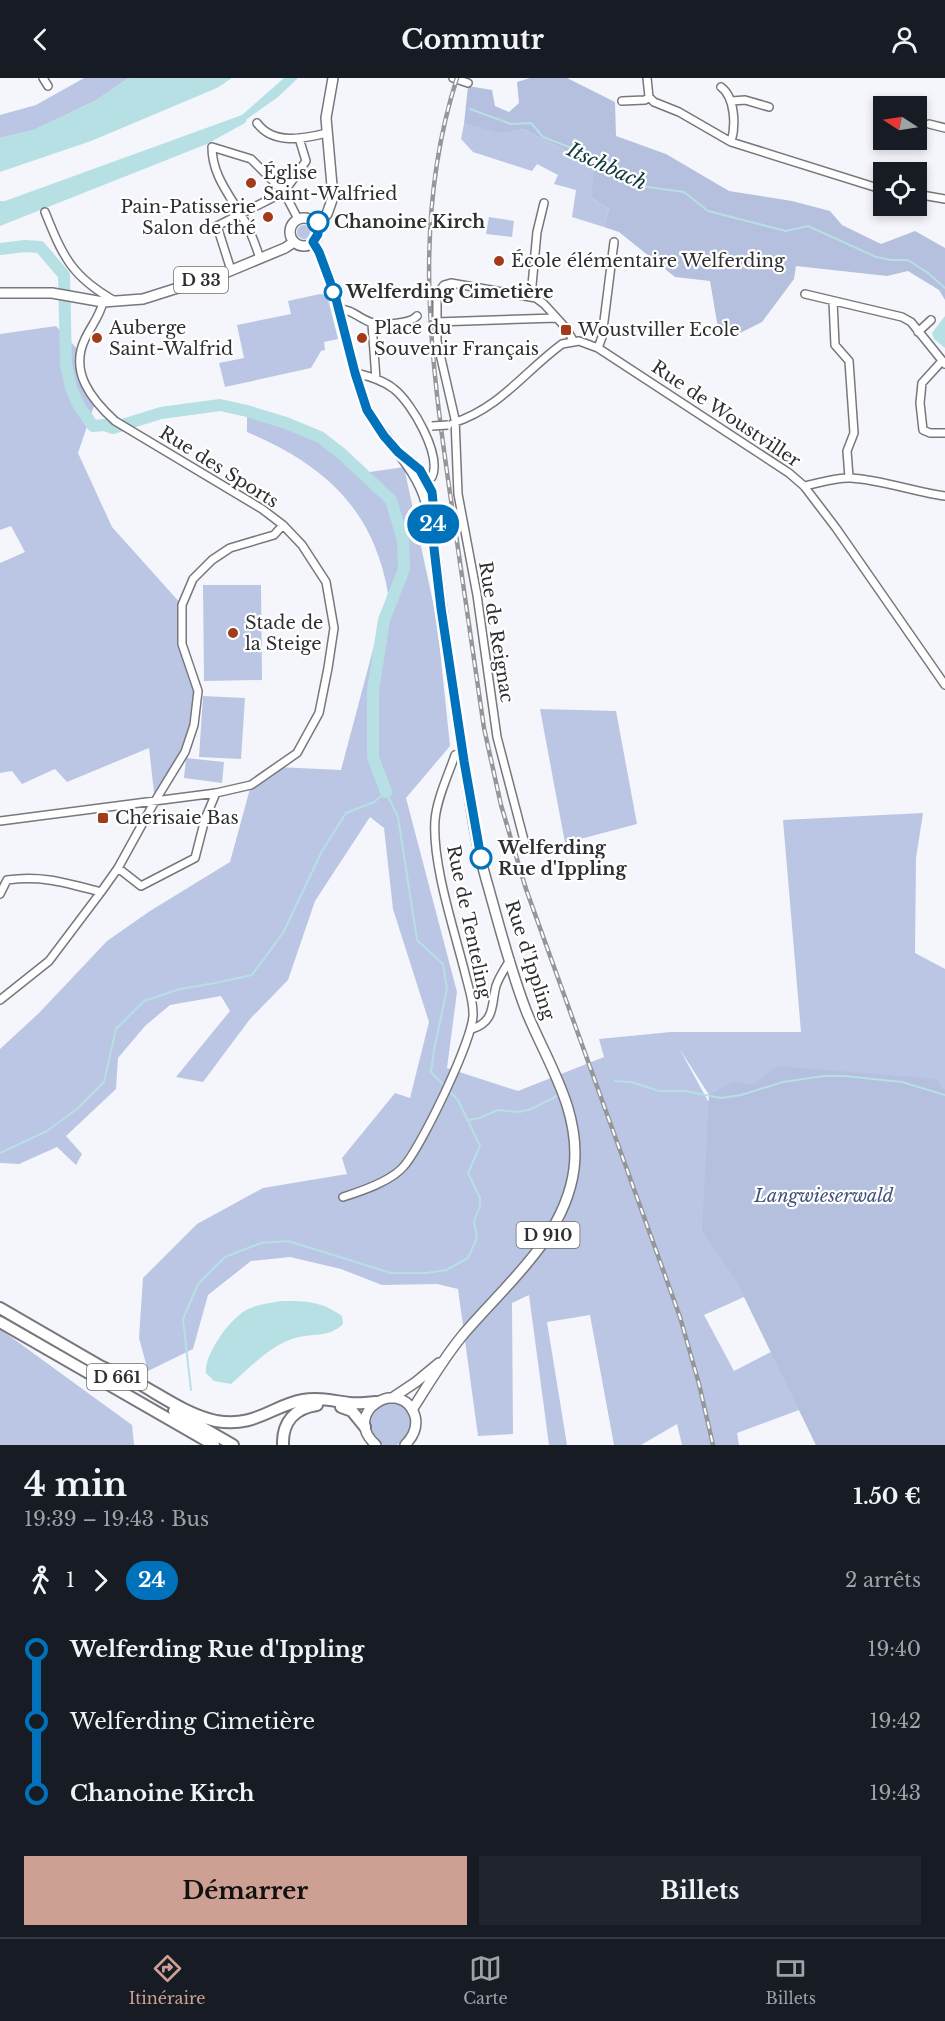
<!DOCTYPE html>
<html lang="fr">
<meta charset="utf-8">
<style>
:root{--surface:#171b24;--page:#20242c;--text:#f1f3f6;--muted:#9ea1a6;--line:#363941;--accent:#cda093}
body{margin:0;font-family:"Libre Baskerville",serif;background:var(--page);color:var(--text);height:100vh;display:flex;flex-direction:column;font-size:22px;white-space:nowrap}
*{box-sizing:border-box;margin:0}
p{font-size:20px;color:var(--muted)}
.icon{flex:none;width:33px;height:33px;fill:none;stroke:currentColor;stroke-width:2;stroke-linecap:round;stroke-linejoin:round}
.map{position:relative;height:1367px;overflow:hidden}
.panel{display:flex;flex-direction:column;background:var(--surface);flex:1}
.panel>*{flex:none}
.badge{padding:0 12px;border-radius:20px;font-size:21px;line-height:39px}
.needle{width:39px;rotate:282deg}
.tools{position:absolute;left:873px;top:18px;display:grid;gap:12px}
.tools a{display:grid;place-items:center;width:54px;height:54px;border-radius:0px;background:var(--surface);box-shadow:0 3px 9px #0003;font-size:30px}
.map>.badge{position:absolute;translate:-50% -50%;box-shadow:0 0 0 3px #fff}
.legs{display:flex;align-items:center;gap:9px;height:66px;padding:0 24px;font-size:20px}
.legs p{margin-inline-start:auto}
.head{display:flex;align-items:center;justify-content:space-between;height:102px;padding:0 24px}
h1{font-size:33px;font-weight:800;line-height:45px}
.primary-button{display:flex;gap:12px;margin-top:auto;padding:12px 24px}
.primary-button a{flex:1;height:69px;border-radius:0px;background:var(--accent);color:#111;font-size:24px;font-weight:800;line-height:69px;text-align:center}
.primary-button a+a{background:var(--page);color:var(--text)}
ul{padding:0 24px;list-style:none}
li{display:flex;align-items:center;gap:21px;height:72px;font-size:22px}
li i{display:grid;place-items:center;width:9px;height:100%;margin:0 8px;background:currentColor}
li i::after{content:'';width:15px;height:15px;margin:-8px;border:4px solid;border-radius:50%;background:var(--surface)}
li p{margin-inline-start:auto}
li:first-child i{background:linear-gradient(#0000 50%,currentColor 0)}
li:last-child i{background:linear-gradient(currentColor 50%,#0000 0)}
header{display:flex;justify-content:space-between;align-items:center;height:78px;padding:0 24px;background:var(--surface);font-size:27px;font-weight:800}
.menu{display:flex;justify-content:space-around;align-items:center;height:84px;border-top:2px solid var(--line);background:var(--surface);font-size:16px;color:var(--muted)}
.menu a{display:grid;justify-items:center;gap:3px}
.menu .active{color:var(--accent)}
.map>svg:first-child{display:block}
</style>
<header><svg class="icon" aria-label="back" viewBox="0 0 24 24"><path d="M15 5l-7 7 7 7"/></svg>Commutr<svg class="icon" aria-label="person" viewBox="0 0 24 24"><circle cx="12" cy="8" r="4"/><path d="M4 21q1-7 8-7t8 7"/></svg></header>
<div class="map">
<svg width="945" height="1367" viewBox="0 0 945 1367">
<rect width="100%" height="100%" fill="#f4f6fb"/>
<!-- green -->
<path fill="#bbc6e4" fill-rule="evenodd" d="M84 0H129L95 23 34 52 0 60V37L36 27Z
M464 46 502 54 523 51 574 77 596 91 590 119 609 131 604 149 572 139 576 112 554 106 558 97 537 86 532 93 473 74 461 61Z
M489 139 514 143 512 159 486 156Z
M297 154a7 7 0 1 1 14 0a7 7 0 1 1-14 0Z
M320 216 327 217 338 261 324 264 325 272 321 273 311 290 225 309 219 285 244 280 237 247 291 236 288 223Z
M56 248 81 275 80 283 95 325 78 375 112 449 182 527V566L198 613 185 674 155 723 149 670 67 704 55 691 22 706 12 693 0 695V485L25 474 11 448 0 452V256Z
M247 333 286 345 320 359 363 395 404 389 437 543 450 668 406 720 457 914 447 990 518 1013 604 979 599 961 671 954H801L783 742 923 735 916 780 915 875 945 891V1367H816L799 1332 737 1355 739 1367H682L677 1346 641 1367H614L590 1237 547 1244 567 1367H549L529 1217 512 1225 513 1356 478 1358 458 1211 437 1206 382 1207 341 1191 290 1179 251 1183 208 1217 193 1271 148 1293 139 1260 143 1200 197 1146 263 1110 347 1096 342 1080 395 1015 410 1020 429 944 393 831 384 750 370 739 315 823 288 902 250 941 203 1004 176 999 230 933 221 918 170 927 145 948 118 980 116 1011 66 1058 82 1076 76 1087 57 1069 19 1086 0 1085V971L39 935 107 863 150 833 230 784 251 707 277 689 341 692 388 515C373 430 324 387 247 354ZM679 970 709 1017V1023H708ZM744 1219 771 1274 734 1293 704 1237Z
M203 507H261L262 602 204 603Z
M203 618 245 620 241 681 199 679Z
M540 631 616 633 637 746 565 765Z
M186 680 224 684 222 705 184 700Z
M0 1251 132 1347 134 1367H0Z
M368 1346a22 22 0 1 1 44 0a22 22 0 1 1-44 0Z"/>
<!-- forest -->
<path fill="#b4c0dd" d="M530 0H567L615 24 616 58 666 76 729 113 792 123 830 133 842 147 881 166 915 153 945 170V222L939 212 908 193 887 198 796 188 794 201 762 244 732 259 719 256 710 203 675 199 619 154 604 149 609 131 590 119 595 91 574 77 523 51 502 55 464 46 468 8 492 12 495 28 509 34 519 25 517 4Z
M777 988 938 1001 941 1010 945 1012V1367H816L736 1202 702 1153 709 1017 733 1004 753 1007Z"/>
<!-- water -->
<path fill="#b6e0e3" d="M129 0H232L217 10 91 63 0 94V60L34 52 95 23Z
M284 0H298L278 19 247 41 245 45 207 66 0 148V123H5L242 37Z
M945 238V270L934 261 932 255Z
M281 1223C308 1223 320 1223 342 1238L343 1246C329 1260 312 1255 295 1260 269 1268 251 1289 231 1306L214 1303 206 1295C204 1276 231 1239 248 1231 258 1226 271 1225 281 1223Z"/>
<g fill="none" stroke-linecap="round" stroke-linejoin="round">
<!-- stream -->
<path stroke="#b6e0e3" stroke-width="2" d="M470 31 511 46 531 45 543 59 608 84 647 109 684 114 708 133 786 153 808 148 876 179 891 182H908L928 195 945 210
M615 1003 631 1004 659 1013H685L721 1020 741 1017 783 1004 824 998H844L902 1004 945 1017
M469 1042 479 1040 498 1032 519 1034 531 1031 559 1017
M0 1075 47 1053 77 1031 104 1004 116 951 144 923 180 911 215 905 252 897 283 855 322 773 346 735 374 724 386 714 398 739 417 862 443 886 447 911 434 972 431 994 458 1022 480 1068 468 1095 480 1120V1128L474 1143 477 1160 468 1180 446 1192 426 1195H391L288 1163 261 1165 225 1179 198 1206 183 1241 191 1312"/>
<!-- river -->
<path stroke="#b6e0e3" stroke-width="12" d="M0 171 25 168 40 169 64 197 66 286 71 310 79 328 93 348 104 347 113 350 161 335 220 327 247 333 286 345 320 359 342 376 391 422 403 462 404 491 384 542 373 613V679L386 714"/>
<defs>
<path id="minor" d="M43 0 48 8
M453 0 468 5
M647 0 649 19 654 24 679 34 731 64 884 112
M721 9C735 19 736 48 731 64
M622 23 645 22 649 19
M732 23 745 22 769 29
M257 45C273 67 303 61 327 55
M929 46 945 50
M916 116 945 121
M45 134C63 179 72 199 115 223
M260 180C255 166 250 150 241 137 228 115 212 96 212 69L251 81 284 114 298 141
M231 192 217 148 284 114 306 83 299 60
M805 216 902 239 911 244 945 286
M531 218 537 154 544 125
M833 223 835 267 849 283 854 355 847 373 849 399
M339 231C351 231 359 240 370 244 380 248 410 246 417 238
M436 244 556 240
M372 246 376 301
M918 254 931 242
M598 270 602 259 614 164
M942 283 922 305 920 325 923 352 930 355H945
M355 295C369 298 383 302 394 311 412 325 442 377 432 399L424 405
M453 345C500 330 524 294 562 266L579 263 598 270 789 395 804 408 836 450 945 607
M804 408C819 405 837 399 851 400 883 402 914 414 945 418
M0 743 216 715 251 707 297 675 319 635 328 590 334 550 326 504 302 467 283 447 262 431 115 343C92 322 69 294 85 261 91 248 100 238 103 224
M525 766 497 659 477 517 458 416 455 341 437 263V216L444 207 451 205 536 220 544 226 565 249 573 262
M118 790 141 808 195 780 205 741 216 715
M0 816 7 802C43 797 66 805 101 814
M0 922 49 883 101 814 118 790 155 723 185 674 194 647 198 613 182 566V527L193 501 212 482 230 470 274 457 283 447
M472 951C496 943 491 926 496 908 499 899 505 890 510 882
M343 1119C362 1113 392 1103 404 1088 421 1069 475 958 473 935 473 921 468 908 465 895 454 851 432 786 435 742 437 720 448 698 455 677L462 674"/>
<path id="major" d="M290 154a14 14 0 1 1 28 0a14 14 0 1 1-28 0Z
M316 146 327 136 333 119 326 40 333 0
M313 164C340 210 345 266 361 316 375 357 414 381 426 424 435 459 437 495 442 531 449 585 457 640 466 695 471 730 476 766 486 801 499 846 510 892 527 935 548 986 581 1033 574 1091 565 1160 504 1208 462 1258 443 1281 428 1307 412 1332
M0 215H52L103 224 143 221 225 195 285 170 294 164
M412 384C430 402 436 420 433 444
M392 1320 416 1304 439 1285
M376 1367C339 1334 402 1297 415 1338 418 1350 413 1359 405 1367"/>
<path id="highway" d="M0 1230 107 1292
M0 1244 214 1367
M100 1288C113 1294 126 1299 138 1305 163 1319 188 1337 216 1343 255 1350 271 1328 303 1322 318 1319 334 1323 349 1325 358 1326 367 1325 376 1324
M341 1329 352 1333 365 1349
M174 1333 233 1367
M283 1367C282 1344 295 1330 317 1327"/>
</defs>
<!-- minor casing -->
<use href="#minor" stroke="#76787d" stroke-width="10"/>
<!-- major casing -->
<use href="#major" stroke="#76787d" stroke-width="12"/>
<!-- highway casing -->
<use href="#highway" stroke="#76787d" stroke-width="14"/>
<!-- minor -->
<use href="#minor" stroke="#fff" stroke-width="7"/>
<!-- major -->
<use href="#major" stroke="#fff" stroke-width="9"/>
<!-- highway -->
<use href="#highway" stroke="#fff" stroke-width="10"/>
<defs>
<path id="rail" d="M457 0C411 143 431 284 452 429 462 502 473 576 484 650L501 727 526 811 680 1239 699 1306 713 1367"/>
</defs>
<!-- rail casing -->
<use href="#rail" stroke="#949699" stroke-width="4.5"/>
<!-- rail -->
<use href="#rail" stroke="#fff" stroke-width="2" stroke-dasharray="7" stroke-linecap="butt"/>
<defs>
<path id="minor-bridge" d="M432 348 448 347"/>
</defs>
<!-- minor-bridge casing -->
<use href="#minor-bridge" stroke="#76787d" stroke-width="10" stroke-linecap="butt"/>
<!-- minor-bridge -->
<use href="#minor-bridge" stroke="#fff" stroke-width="7"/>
</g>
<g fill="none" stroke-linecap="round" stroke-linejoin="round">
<defs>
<path id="line-1" d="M318 144 316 146 318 156 313 164 319 174 335 217 355 295 367 332 384 358 398 374 420 392 432 414 434 434 432 453 441 530 464 683 481 780"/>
</defs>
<!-- line-1 casing -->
<use href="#line-1" stroke="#fff" stroke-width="14"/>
<!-- line-1 -->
<use href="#line-1" stroke="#0072bc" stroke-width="9"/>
</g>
<!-- markers -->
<g fill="#a23b19" stroke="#fff" stroke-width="2">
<circle cx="251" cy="105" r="6"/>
<circle cx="268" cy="139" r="6"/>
<circle cx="499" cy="183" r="6"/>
<rect x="560" y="246" width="12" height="12" rx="3"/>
<circle cx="97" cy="260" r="6"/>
<circle cx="362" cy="260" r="6"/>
<circle cx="233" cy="555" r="6"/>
<rect x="97" y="734" width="12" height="12" rx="3"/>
</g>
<g fill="#fff" stroke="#0072bc" stroke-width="3">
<circle cx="318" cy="144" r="10"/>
<circle cx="333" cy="214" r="8"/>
<circle cx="481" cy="780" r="10"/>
</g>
<g text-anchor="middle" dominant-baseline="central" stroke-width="4.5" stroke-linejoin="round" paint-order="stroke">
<!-- shield labels -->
<g fill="#fff" stroke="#6d6d6f" stroke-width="1.5">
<rect x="174" y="189" width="54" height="26" rx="4.5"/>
<rect x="516.5" y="1144" width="63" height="26" rx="4.5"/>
<rect x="87" y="1286" width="60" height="26" rx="4.5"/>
</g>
<g font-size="16" font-weight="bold" fill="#2e2f31">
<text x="201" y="202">D 33</text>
<text x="548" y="1157">D 910</text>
<text x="117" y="1299">D 661</text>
</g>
<!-- poi labels -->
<g font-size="18" fill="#2e2f31" stroke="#fff" text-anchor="start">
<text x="263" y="95">Église<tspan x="263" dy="21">Saint-Walfried</tspan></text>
<text x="256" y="129" text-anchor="end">Pain-Patisserie<tspan x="256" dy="21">Salon de thé</tspan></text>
<text x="511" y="183">École élémentaire Welferding</text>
<text x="109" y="250">Auberge<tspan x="109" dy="21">Saint-Walfrid</tspan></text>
<text x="374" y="250">Place du<tspan x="374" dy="21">Souvenir Français</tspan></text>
<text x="578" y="252">Woustviller Ecole</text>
<text x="245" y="545">Stade de<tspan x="245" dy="21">la Steige</tspan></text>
<text x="115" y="740">Cherisaie Bas</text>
</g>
<!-- stop labels -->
<g font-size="18" font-weight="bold" fill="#2e2f31" stroke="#fff" text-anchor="start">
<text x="334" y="144">Chanoine Kirch</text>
<text x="346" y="214">Welferding Cimetière</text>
<text x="498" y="770">Welferding<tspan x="498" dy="21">Rue d'Ippling</tspan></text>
</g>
<!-- street labels -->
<g font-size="18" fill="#2e2f31" stroke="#fff">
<text transform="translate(726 336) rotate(34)">Rue de Woustviller</text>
<text transform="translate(219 389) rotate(32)">Rue des Sports</text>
<text transform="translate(496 554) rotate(81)">Rue de Reignac</text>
<text transform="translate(469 844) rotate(78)">Rue de Tenteling</text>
<text transform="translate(530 882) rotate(72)">Rue d'Ippling</text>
</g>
<!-- park labels -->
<g font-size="18" font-style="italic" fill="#42517c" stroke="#fff">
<text x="824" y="1118">Langwieserwald</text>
</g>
<!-- water labels -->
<g font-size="20" font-style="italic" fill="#123a3d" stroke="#fff">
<text transform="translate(607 88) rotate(25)">Itschbach</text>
</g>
</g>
</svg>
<div class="tools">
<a><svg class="needle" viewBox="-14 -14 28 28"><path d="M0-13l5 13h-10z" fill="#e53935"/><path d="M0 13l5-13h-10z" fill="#9ea1a6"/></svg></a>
<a><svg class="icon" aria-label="locate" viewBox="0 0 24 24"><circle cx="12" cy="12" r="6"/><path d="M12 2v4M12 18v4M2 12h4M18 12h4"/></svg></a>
</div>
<b class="badge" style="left:433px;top:446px;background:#0072bc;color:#fff">24</b>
</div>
<section class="panel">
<div class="head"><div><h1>4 min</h1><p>19:39 – 19:43 · Bus</p></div><b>1.50 €</b></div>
<div class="legs"><svg class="icon" aria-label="walk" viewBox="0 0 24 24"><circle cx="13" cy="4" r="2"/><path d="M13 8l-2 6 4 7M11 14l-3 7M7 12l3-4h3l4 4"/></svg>1<svg class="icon" aria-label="forward" viewBox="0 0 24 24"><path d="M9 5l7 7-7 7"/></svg><b class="badge" style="background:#0072bc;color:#fff">24</b><p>2 arrêts</p></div>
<ul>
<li><i style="color:#0072bc"></i><b>Welferding Rue d'Ippling</b><p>19:40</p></li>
<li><i style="color:#0072bc"></i><span>Welferding Cimetière</span><p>19:42</p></li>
<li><i style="color:#0072bc"></i><b>Chanoine Kirch</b><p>19:43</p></li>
</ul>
<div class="primary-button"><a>Démarrer</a><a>Billets</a></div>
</section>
<nav class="menu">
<a class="active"><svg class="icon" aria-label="directions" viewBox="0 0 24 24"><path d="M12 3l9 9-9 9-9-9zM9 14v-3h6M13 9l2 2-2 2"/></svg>Itinéraire</a>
<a><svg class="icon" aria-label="map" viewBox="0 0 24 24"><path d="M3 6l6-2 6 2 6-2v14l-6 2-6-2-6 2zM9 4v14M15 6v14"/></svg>Carte</a>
<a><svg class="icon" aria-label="tickets" viewBox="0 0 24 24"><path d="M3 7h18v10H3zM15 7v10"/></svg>Billets</a>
</nav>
